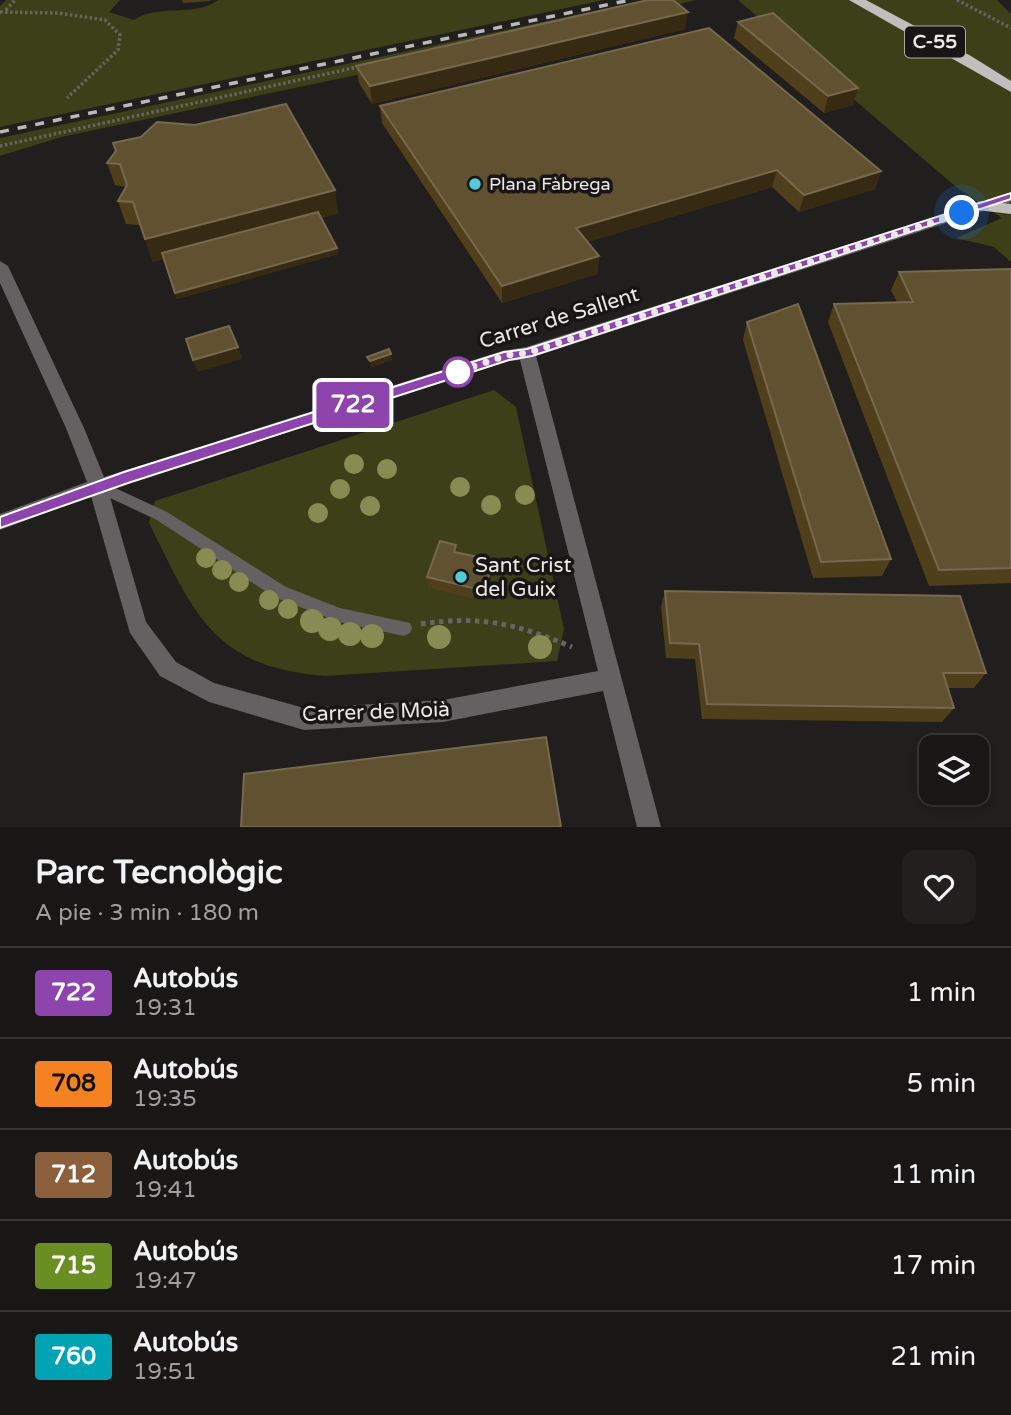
<!DOCTYPE html>
<html lang="es">
<meta charset="utf-8">
<style>
:root{--surface:#191716;--page:#22201f;--text:#f1f3f6;--muted:#9f9fa1;--line:#373635}
body{margin:0;font-family:"Varela Round",sans-serif;background:var(--page);color:var(--text);height:100vh;display:flex;flex-direction:column;font-size:26px;white-space:nowrap}
*{box-sizing:border-box;margin:0}
p{font-size:23px;color:var(--muted)}
.icon{flex:none;width:38px;height:38px;fill:none;stroke:currentColor;stroke-width:2;stroke-linecap:round;stroke-linejoin:round}
.map{position:relative;height:827px;overflow:hidden}
.sheet{display:flex;flex-direction:column;background:var(--surface);flex:1}
.sheet>*{flex:none}
.badge{padding:0 14px;border-radius:5px;font-size:24px;line-height:46px}
.buttons{position:absolute;left:919px;top:735px;display:grid;gap:14px}
.buttons a{display:grid;place-items:center;width:70px;height:70px;border-radius:14px;background:var(--surface);box-shadow:0 4px 10px #0003,0 0 0 2px var(--line);font-size:35px}
.you{position:absolute;width:35px;height:35px;margin:-18px;border:5px solid #fff;border-radius:50%;background:#1a73e8;box-shadow:0 0 0 10px #1a73e833}
.map>.badge{position:absolute;translate:-50% -50%;box-shadow:0 0 0 4px #fff}
.round{display:grid;place-items:center;flex:none;width:74px;height:74px;border-radius:14px;background:var(--page)}
.overview{display:flex;align-items:center;justify-content:space-between;height:119px;padding:0 35px}
h1{font-size:33px;font-weight:700;line-height:52px}
ul{padding:0;list-style:none}
li{display:flex;align-items:center;gap:21px;height:91px;padding:0 35px;border-top:2px solid var(--line)}
li div{flex:1}
li b{display:block;font-size:26px}
li em{font-style:normal}
li .badge{min-width:77px;font-weight:700;text-align:center}
.map>svg:first-child{display:block}
</style>
<div class="map">
<svg width="1011" height="827" viewBox="0 0 1011 827">
<rect width="100%" height="100%" fill="#211f1d"/>
<!-- green -->
<path fill="#3c3f17" d="M6 0H120L109 12 134 20C159 3 195 18 218 0H604L0 127V6Z
M646 0H696L534 38 61 137 0 156V138Z
M738 0H997L1011 14V262L994 247 956 238 1002 218 955 186Z
M494 390 516 407 564 629 557 661 325 676C212 667 194 613 149 523L155 501Z"/>
<g fill="none" stroke-linecap="round" stroke-linejoin="round">
<!-- path-far1 -->
<path stroke="#676563" stroke-width="3.5" stroke-dasharray="2.5 2.5" stroke-linecap="butt" d="M957 0 1011 28
M6 10 15 0
M0 12 58 13 105 20 120 35 118 50 67 98
M0 146 362 66"/>
<!-- path -->
<path stroke="#676563" stroke-width="5" stroke-dasharray="4.5 4.5" stroke-linecap="butt" d="M421 624C481 615 517 624 572 647"/>
<!-- lane -->
<path fill="#636161" fill-rule="evenodd" d="M98 480 167 512 286 587 340 608 410 623 412 628 410 633 404 636 339 622 274 597 157 520 93 490 91 486 93 482Z"/>
<!-- street -->
<path fill="#636161" fill-rule="evenodd" d="M1011 193V202L536 356 661 827H637L603 691 443 722 304 730 209 702 160 676 130 633 91 496 0 530V514L87 482 66 428 0 283V261L8 266 84 428 104 477 502 351 526 347ZM520 360 598 671 443 700 304 708 214 683 176 662 146 622 108 490 509 361Z"/>
<!-- highway -->
<path fill="#c3bebe" fill-rule="evenodd" d="M849 0H866L971 56 1011 81V92Z
M983 201 1011 204V214L977 210 974 206 977 202Z"/>
<!-- rail -->
<path stroke="#bbb9b8" stroke-width="3.5" stroke-dasharray="9 9" stroke-linecap="butt" d="M0 132 630 0"/>
</g>
<!-- trees -->
<g fill="#888c53">
<circle cx="354" cy="464" r="10"/>
<circle cx="387" cy="469" r="10"/>
<circle cx="460" cy="487" r="10"/>
<circle cx="340" cy="489" r="10"/>
<circle cx="525" cy="495" r="10"/>
<circle cx="491" cy="505" r="10"/>
<circle cx="370" cy="506" r="10"/>
<circle cx="318" cy="513" r="10"/>
<circle cx="206" cy="558" r="10"/>
<circle cx="222" cy="570" r="10"/>
<circle cx="239" cy="582" r="10"/>
<circle cx="269" cy="600" r="10"/>
<circle cx="288" cy="609" r="10"/>
<circle cx="312" cy="621" r="12"/>
<circle cx="330" cy="629" r="12"/>
<circle cx="350" cy="634" r="12"/>
<circle cx="372" cy="636" r="12"/>
<circle cx="439" cy="637" r="12"/>
<circle cx="540" cy="647" r="12"/>
</g>
<!-- wall -->
<path fill="#503f1b" d="M182 0H210V1L183 3Z
M738 22 858 88 853 105 824 113 734 38Z
M685 29 372 104 359 83 356 66Z
M380 106 881 171 875 189 799 212 772 187 587 242 599 256 597 274 502 303 382 123Z
M116 151 338 213 321 218 337 248 338 254 177 299 164 259 153 262 140 225 126 224 118 201 126 187 115 185 107 163Z
M1011 269V583L929 586 828 322 834 304 897 302 891 290 899 272Z
M747 322 891 559 882 576 813 578 743 340Z
M456 552 491 580 487 592 474 599 428 588 427 577Z
M665 591 986 673 974 688H947L954 708 942 722 702 719 695 659 666 658 661 607Z"/>
<!-- shaded-wall -->
<path fill="#362a13" d="M688 12 685 29 372 104 370 86Z
M858 88 853 105 824 113 828 96Z
M777 170 772 187 575 246 576 228Z
M881 171 875 189 799 212 804 195Z
M335 190 338 213 153 262 145 239Z
M337 248 338 254 177 299 175 293Z
M599 256 597 274 502 303V286Z
M238 347 242 359 198 372 193 360Z
M391 354 392 360 371 368 370 361Z
M491 569V580L487 592 474 599 473 588Z"/>
<!-- building -->
<path fill="#605131" stroke="#76694e" stroke-width="2" d="M648 0H673L688 12 370 86 356 66Z
M773 13 858 88 828 96 738 22Z
M709 28 881 171 804 195 777 170 576 228 599 256 502 286 380 106Z
M286 104 335 190 145 239 133 202 118 201 127 185 120 164 107 163 116 151 113 143 141 137 157 122 195 125Z
M318 212 337 248 175 293 162 253Z
M1011 269V568L939 570 834 304 913 302 899 272Z
M798 304 891 559 821 562 747 322Z
M229 326 238 347 193 360 186 339Z
M389 349 391 354 370 361 367 357Z
M440 541 456 545 454 552 483 558 491 569 487 581 473 588 427 577Z
M665 591 960 596 986 673H943L954 708 707 704 699 644 670 643Z
M546 737 561 827H241L244 774Z"/>
<!-- line -->
<path fill="#8e44ad" stroke="#fff" stroke-width="2" d="M1011 193V199L532 356 509 360 128 483 0 528V517L124 472 504 352 527 349Z"/>
<g fill="none" stroke-linecap="round" stroke-linejoin="round">
<!-- walk -->
<path stroke="#ebe9e8" stroke-width="7" stroke-dasharray="0 12.6" d="M458 372 454 373 508 355 527 353 962 213"/>
</g>
<!-- markers -->
<g fill="#52ccd6" stroke="#181514" stroke-width="2.5">
<circle cx="475" cy="184" r="7"/>
<circle cx="461" cy="577" r="7"/>
</g>
<circle fill="#fff" stroke="#8e44ad" stroke-width="3.5" cx="458" cy="372" r="14"/>
<g text-anchor="middle" dominant-baseline="central" stroke-width="7" stroke-linejoin="round" paint-order="stroke">
<!-- far-poi labels -->
<g font-size="18" fill="#ebe9e8" stroke="#181514" text-anchor="start">
<text x="489" y="184">Plana Fàbrega</text>
</g>
<!-- shield labels -->
<rect fill="#181514" stroke="#aca9a8" stroke-width="2" x="905" y="26.5" width="60" height="31" rx="5"/>
<g font-size="19" font-weight="bold" fill="#ebe9e8">
<text x="935" y="42">C-55</text>
</g>
<!-- street labels -->
<g font-size="21" fill="#ebe9e8" stroke="#181514">
<text transform="translate(559 318) rotate(-17)">Carrer de Sallent</text>
<text transform="translate(376 712) rotate(-2)">Carrer de Moià</text>
</g>
<!-- poi labels -->
<g font-size="21" fill="#ebe9e8" stroke="#181514" text-anchor="start">
<text x="475" y="565">Sant Crist<tspan x="475" dy="24">del Guix</tspan></text>
</g>
</g>
</svg>
<div class="buttons">
<a><svg class="icon" aria-label="layers" viewBox="0 0 24 24"><path d="M12 4l9 5-9 5-9-5zM3 14l9 5 9-5"/></svg></a>
</div>
<div class="you" style="left:962px;top:213px"></div>
<b class="badge" style="left:353px;top:405px;background:#8e44ad;color:#fff">722</b>
</div>
<section class="sheet">
<div class="overview"><div><h1>Parc Tecnològic</h1><p>A pie · 3 min · 180 m</p></div><a class="round"><svg class="icon" aria-label="heart" viewBox="0 0 24 24"><path d="M12 20l-8-8c-3-5 5-10 8-4 3-6 11-1 8 4z"/></svg></a></div>
<ul>
<li><span class="badge" style="background:#8e44ad;color:#fff">722</span><div><b>Autobús</b><p>19:31</p></div><em>1 min</em></li>
<li><span class="badge" style="background:#f58220;color:#111">708</span><div><b>Autobús</b><p>19:35</p></div><em>5 min</em></li>
<li><span class="badge" style="background:#8b5e3c;color:#fff">712</span><div><b>Autobús</b><p>19:41</p></div><em>11 min</em></li>
<li><span class="badge" style="background:#6b8e23;color:#fff">715</span><div><b>Autobús</b><p>19:47</p></div><em>17 min</em></li>
<li><span class="badge" style="background:#00a3b4;color:#fff">760</span><div><b>Autobús</b><p>19:51</p></div><em>21 min</em></li>
</ul>
</section>
